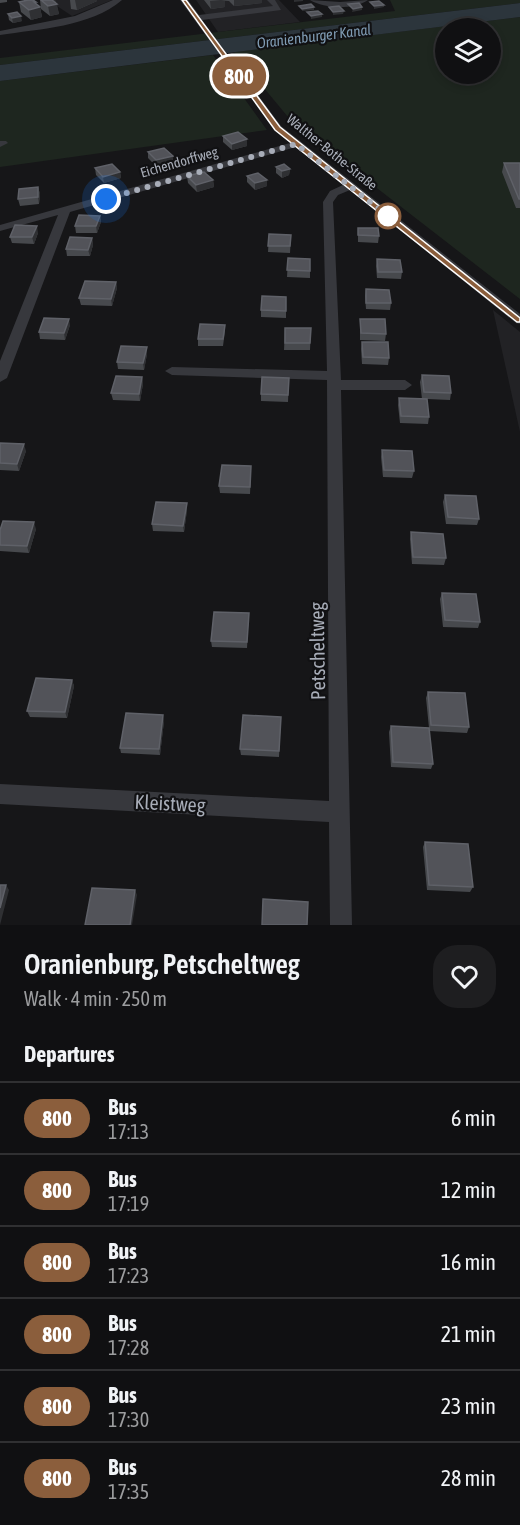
<!DOCTYPE html>
<meta charset="utf-8">
<style>
:root{--surface:#101012;--page:#1e1e20;--text:#f1f3f6;--muted:#9c9d9f;--line:#303032}
body{margin:0;font-family:"Asap Condensed",sans-serif;background:var(--page);color:var(--text);height:100vh;display:flex;flex-direction:column;font-size:22px;white-space:nowrap}
*{box-sizing:border-box;margin:0}
p{font-size:20px;color:var(--muted)}
.icon{flex:none;width:33px;height:33px;fill:none;stroke:currentColor;stroke-width:2;stroke-linecap:round;stroke-linejoin:round}
.map{position:relative;height:925px;overflow:hidden}
.details{display:flex;flex-direction:column;background:var(--surface);flex:1}
.details>*{flex:none}
.badge{padding:0 12px;border-radius:20px;font-size:21px;line-height:39px}
.buttons{position:absolute;left:435px;top:18px;display:grid;gap:12px}
.buttons a{display:grid;place-items:center;width:66px;height:66px;border-radius:50%;background:var(--surface);box-shadow:0 3px 9px #0003,0 0 0 2px var(--line);font-size:30px}
.you{position:absolute;width:30px;height:30px;margin:-15px;border:4px solid #fff;border-radius:50%;background:#1a73e8;box-shadow:0 0 0 9px #1a73e833}
.map>.badge{position:absolute;translate:-50% -50%;box-shadow:0 0 0 3px #fff}
h2{padding:0 24px;font-size:22px;line-height:54px}
.round{display:grid;place-items:center;flex:none;width:63px;height:63px;border-radius:24px;background:var(--page)}
.overview{display:flex;align-items:center;justify-content:space-between;height:102px;padding:0 24px}
h1{font-size:28px;font-weight:600;line-height:45px}
ul{padding:0;list-style:none}
li{display:flex;align-items:center;gap:18px;height:72px;padding:0 24px;border-top:2px solid var(--line)}
li div{flex:1}
li b{display:block;font-size:22px}
li em{font-style:normal}
li .badge{min-width:66px;font-weight:700;text-align:center}
.map>svg:first-child{display:block}
</style>
<div class="map">
<svg width="520" height="925" viewBox="0 0 520 925">
<rect width="100%" height="100%" fill="#161618"/>
<!-- built -->
<path fill="#222225" d="M48 0H112L72 16Z
M196 0H279L300 22 218 32Z
M493 310 520 332V432Z"/>
<!-- green -->
<path fill="#1e261f" fill-rule="evenodd" d="M390 0H520V3L0 65V58L395 11Z
M520 17V299L293 123 234 52ZM446 28H490V74H446Z
M213 55 267 130 0 167V81Z"/>
<!-- water -->
<path fill="#2c353c" d="M520 3V17L0 81V65Z"/>
<g fill="none" stroke-linecap="round" stroke-linejoin="round">
<!-- minor -->
<path fill="#37383d" fill-rule="evenodd" d="M113 0H122C91 27 38 29 0 35V31L75 16Z
M180 0H188L199 15 273 6 267 0H275L281 10 202 20 281 126 520 314V324L516 323 350 190 338 195 333 202 341 380H405L412 385 405 390H341L352 925H330L329 822 0 804V784L329 801 327 380 172 375 165 371 172 367 327 371 323 202 330 191 343 185 296 147 70 212 7 378 0 382V361L58 215 0 231V225L290 143 275 130Z
M310 0 340 2 368 0C353 10 325 9 310 0Z
M0 141H6L8 143 0 147Z"/>
</g>
<!-- wall -->
<path fill="#47494d" d="M0 0H7V2L0 3Z
M40 0H55L59 14 50 16 41 9Z
M70 0H97V1L77 10 71 9Z
M204 0H262V3L234 6 229 1H225V7L211 9Z
M19 2H36V4L40 7 42 17 31 20 21 12Z
M8 14 22 21 13 23 9 20Z
M223 136 247 139V146L232 150 223 142Z
M148 152 173 162 157 167 148 158Z
M504 163H520V208H516L502 172Z
M276 167 290 169 289 175 282 178 276 173Z
M95 168 120 172 121 178 104 183 96 175Z
M187 176 213 180 214 187 197 192 188 183Z
M247 176 267 180V186L255 190 247 182Z
M38 187 40 194 39 204 20 206 18 199Z
M100 216 101 222 97 233H76L75 226Z
M358 228 379 236 378 243 358 242Z
M38 233 34 244 12 243 10 237Z
M269 234 291 235 290 253 268 252Z
M92 238 93 245 90 256H67L66 249Z
M288 258 310 259V278L287 277Z
M377 259 402 272 401 279 377 278 376 266Z
M116 282 117 288 112 306 81 305 79 298Z
M366 289 391 303 390 310 366 309 365 296Z
M286 297V318L261 317V310Z
M360 319 386 334 385 341 360 340Z
M70 325 65 340 40 339 39 332Z
M225 325V331L223 346H198V339Z
M285 328H311L310 350H284Z
M362 342 389 358 388 365 362 364 361 349Z
M147 347V354L144 370 118 369 117 362Z
M422 375 451 393 450 400 427 399 429 417 428 424 400 423 398 405 399 398 422 399 420 382Z
M142 377 143 384 140 401 113 400 111 393Z
M289 378 288 402 261 401V394Z
M0 443 26 451 19 471 0 470Z
M382 450 414 471 412 478 383 477 381 457Z
M251 473 250 494 220 493 219 486Z
M445 495 479 519 477 525 446 524 443 502Z
M187 503V510L184 532 153 531 152 524Z
M36 529 29 553 0 551V530Z
M411 532 446 558 444 565 412 564 410 539Z
M442 593 480 622 478 628 443 627 440 599Z
M249 613 247 648 212 647 211 641Z
M72 680 74 686 67 718 30 717 27 711Z
M428 692 469 727 467 733 429 731 433 764 431 769 391 767 389 732 391 726 429 728 426 698Z
M281 717 279 757 241 755 240 749Z
M164 721 160 755 121 753 120 748Z
M425 842 473 887 470 892 427 890 423 847Z"/>
<!-- shaded-wall -->
<path fill="#2f3033" d="M52 0H55L56 4H57L59 14 50 16 48 6Z
M75 0H97V1L77 10Z
M221 0 229 1H225V7L211 9 210 1Z
M234 0H262V3L234 6Z
M294 0H303V1L294 2Z
M34 2H36L37 8 40 7 42 17 31 20 29 10Z
M384 5V7L374 9V6Z
M314 7V10L302 11V9Z
M362 7V10L352 12 353 9Z
M344 11 343 14 333 15V12Z
M322 14V17L311 19V16Z
M21 16 22 21 13 23 12 18Z
M247 139V146L232 150V144Z
M173 156V162L157 167 156 160Z
M290 169 289 175 282 178V171Z
M120 172 121 178 104 183 103 177Z
M213 180 214 187 197 192 196 185Z
M267 180V186L255 190V183Z
M38 187 40 194 39 204 38 197Z
M100 216 101 222 97 233 96 226Z
M37 226 38 233 34 244 32 237Z
M92 238 93 245 90 256 88 250Z
M116 282 117 288 112 306 111 299Z
M69 319 70 325 65 340 64 333Z
M147 347V354L144 370 143 363Z
M142 377 143 384 140 401 139 394Z
M24 444 26 451 19 471 17 464Z
M187 503V510L184 532 183 526Z
M34 522 36 529 29 553 27 546Z
M72 680 74 686 67 718 65 712Z
M163 715 164 721 160 755 159 749Z
M6 885 9 890 0 925V908Z
M135 890 137 895 132 925H130Z"/>
<!-- building -->
<path fill="#525359" stroke="#5f6168" stroke-width="1.5" d="M28 0H33L36 2H34L40 7 29 10 19 2Z
M41 0H52L57 4 48 6Z
M379 1 384 5 374 6 370 2Z
M359 3 362 7 353 9 348 4Z
M311 4 314 7 302 9 299 6Z
M339 6 344 11 333 12 329 7Z
M318 11 322 14 311 16 307 12Z
M17 12 21 16 12 18 8 14Z
M238 132 247 139 232 144 223 136Z
M164 148 173 156 156 160 148 152Z
M504 163H520V199H519Z
M112 164 120 172 103 177 95 168Z
M284 164 290 169 282 171 276 167Z
M204 172 213 180 196 185 187 176Z
M258 173 267 180 255 183 247 176Z
M38 187V197L18 199 19 189Z
M79 215 100 216 96 226H75Z
M15 225 37 226 32 237H10Z
M358 228H378L379 236 358 235Z
M269 234 291 235 290 246H268Z
M70 237 92 238 88 250 66 249Z
M288 258 310 259V271L287 270Z
M377 259 400 260 402 272H378Z
M85 281 116 282 111 299 79 298Z
M366 289 389 290 391 303H366Z
M262 296 286 297V311L261 310Z
M44 318 69 319 64 333 39 332Z
M360 319H385L386 334 361 333Z
M200 324 225 325 223 339H198Z
M285 328H311L310 343H285Z
M362 342H388L389 358 363 357Z
M121 346 147 347 143 363 117 362Z
M422 375 449 376 451 393 424 392Z
M116 376 142 377 139 394 111 393Z
M262 377 289 378 288 395 261 394Z
M399 398 427 399 429 417 401 416Z
M0 443 24 444 17 464 0 463Z
M382 450 412 451 414 471 384 470Z
M222 465 251 466 250 487 219 486Z
M445 495 476 496 479 519 448 517Z
M156 502 187 503 183 526 152 524Z
M3 521 34 522 27 546 0 545V530Z
M411 532 443 534 446 558 413 557Z
M442 593 476 594 480 622 445 620Z
M214 612 249 613 247 642 211 641Z
M36 678 72 680 65 712 27 711Z
M428 692 465 693 469 727 431 725Z
M126 713 163 715 159 749 120 748Z
M243 715 281 717 279 751 240 749Z
M391 726 429 728 433 764 393 762Z
M425 842 468 844 473 887 429 885Z
M0 885H6L0 908Z
M92 888 135 890 130 925H85Z
M263 899 308 902 307 925H262Z"/>
<!-- line -->
<path fill="#8b5e3c" stroke="#fff" stroke-width="1.5" d="M182 0H186L280 127 520 318V322H517L275 130Z"/>
<g fill="none" stroke-linecap="round" stroke-linejoin="round">
<!-- walk -->
<path stroke="#a8adb8" stroke-width="6" stroke-dasharray="0 10.8" d="M106 199 296 144 388 216"/>
</g>
<!-- markers -->
<circle fill="#fff" stroke="#8b5e3c" stroke-width="3" cx="388" cy="216" r="12"/>
<g text-anchor="middle" dominant-baseline="central" stroke-width="4.5" stroke-linejoin="round" paint-order="stroke">
<!-- far-street labels -->
<g font-size="14" fill="#a8adb8" stroke="#111113">
<text transform="translate(332 152) rotate(39)">Walther-Bothe-Straße</text>
<text transform="translate(179 162) rotate(-16)">Eichendorffweg</text>
</g>
<!-- far-water labels -->
<g font-size="15" font-style="italic" fill="#7f9bb3" stroke="#111113">
<text transform="translate(314 36) rotate(-7)">Oranienburger Kanal</text>
</g>
<!-- near-street labels -->
<g font-size="20" fill="#a8adb8" stroke="#111113">
<text transform="translate(317 651) rotate(-91)">Petscheltweg</text>
<text transform="translate(170 803) rotate(3)">Kleistweg</text>
</g>
</g>
</svg>
<div class="buttons">
<a><svg class="icon" aria-label="layers" viewBox="0 0 24 24"><path d="M12 4l9 5-9 5-9-5zM3 14l9 5 9-5"/></svg></a>
</div>
<div class="you" style="left:106px;top:199px"></div>
<b class="badge" style="left:239px;top:76px;background:#8b5e3c;color:#fff">800</b>
</div>
<section class="details">
<div class="overview"><div><h1>Oranienburg, Petscheltweg</h1><p>Walk · 4 min · 250 m</p></div><a class="round"><svg class="icon" aria-label="heart" viewBox="0 0 24 24"><path d="M12 20l-8-8c-3-5 5-10 8-4 3-6 11-1 8 4z"/></svg></a></div>
<h2>Departures</h2>
<ul>
<li><span class="badge" style="background:#8b5e3c;color:#fff">800</span><div><b>Bus</b><p>17:13</p></div><em>6 min</em></li>
<li><span class="badge" style="background:#8b5e3c;color:#fff">800</span><div><b>Bus</b><p>17:19</p></div><em>12 min</em></li>
<li><span class="badge" style="background:#8b5e3c;color:#fff">800</span><div><b>Bus</b><p>17:23</p></div><em>16 min</em></li>
<li><span class="badge" style="background:#8b5e3c;color:#fff">800</span><div><b>Bus</b><p>17:28</p></div><em>21 min</em></li>
<li><span class="badge" style="background:#8b5e3c;color:#fff">800</span><div><b>Bus</b><p>17:30</p></div><em>23 min</em></li>
<li><span class="badge" style="background:#8b5e3c;color:#fff">800</span><div><b>Bus</b><p>17:35</p></div><em>28 min</em></li>
</ul>
</section>
